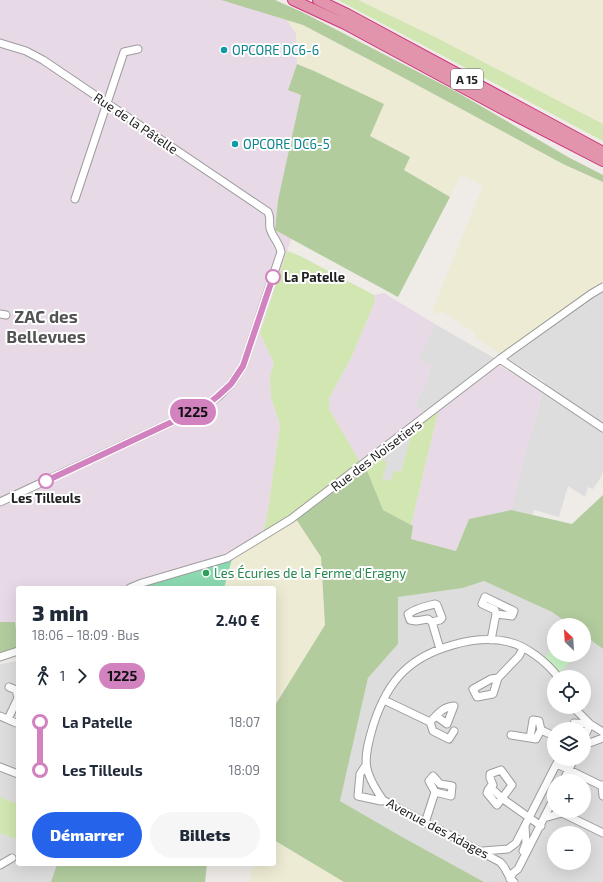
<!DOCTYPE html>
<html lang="fr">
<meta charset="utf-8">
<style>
:root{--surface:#fff;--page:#f6f6f7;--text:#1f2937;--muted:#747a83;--accent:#2563eb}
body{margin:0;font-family:"Exo 2",sans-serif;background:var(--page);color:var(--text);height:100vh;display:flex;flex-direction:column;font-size:15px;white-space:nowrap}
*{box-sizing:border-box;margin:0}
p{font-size:13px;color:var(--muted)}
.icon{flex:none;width:22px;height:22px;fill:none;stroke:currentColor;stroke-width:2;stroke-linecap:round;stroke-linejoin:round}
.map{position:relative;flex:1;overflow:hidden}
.drawer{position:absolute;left:16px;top:586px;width:260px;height:280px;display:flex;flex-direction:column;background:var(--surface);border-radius:4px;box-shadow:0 4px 16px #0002}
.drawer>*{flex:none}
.badge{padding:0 8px;border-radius:13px;font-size:14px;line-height:26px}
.needle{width:26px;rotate:335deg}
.buttons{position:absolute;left:547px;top:618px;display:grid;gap:8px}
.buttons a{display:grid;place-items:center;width:44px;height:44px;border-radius:50%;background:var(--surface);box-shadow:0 4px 16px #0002;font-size:20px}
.map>.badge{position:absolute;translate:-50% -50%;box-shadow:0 0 0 2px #fff}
.legs{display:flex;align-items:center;gap:6px;height:44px;padding:0 16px;font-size:13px}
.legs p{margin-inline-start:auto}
.head{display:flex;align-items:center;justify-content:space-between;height:68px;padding:0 16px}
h1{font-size:22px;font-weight:800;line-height:30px}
.button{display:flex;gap:8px;margin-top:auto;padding:8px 16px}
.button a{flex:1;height:46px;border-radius:24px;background:var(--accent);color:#fff;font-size:16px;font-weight:800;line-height:46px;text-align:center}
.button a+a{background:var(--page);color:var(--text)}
ul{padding:0 16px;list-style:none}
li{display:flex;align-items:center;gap:14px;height:48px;font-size:15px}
li i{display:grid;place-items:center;width:6px;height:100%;margin:0 5px;background:currentColor}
li i::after{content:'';width:10px;height:10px;margin:-5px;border:3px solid;border-radius:50%;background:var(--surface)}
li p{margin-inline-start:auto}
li:first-child i{background:linear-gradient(#0000 50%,currentColor 0)}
li:last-child i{background:linear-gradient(currentColor 50%,#0000 0)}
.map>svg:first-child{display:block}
</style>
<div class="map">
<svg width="603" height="882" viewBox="0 0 603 882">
<rect width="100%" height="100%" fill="#efebe7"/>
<!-- residential -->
<path fill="#dedddd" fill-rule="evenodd" d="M603 284V471L601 477 593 489 588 487 585 497 568 486 559 517 534 510 530 520 509 514 545 382 501 354Z
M435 324 494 358 423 413 415 403 426 384 431 365 418 360Z
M413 429 401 472 391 481 382 479 379 455Z
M484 581 552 612 570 625H554V655H584V635L603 649V882H484L404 838 340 801 368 678 398 644 397 597 463 588ZM554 677H584V707H554ZM554 729H584V759H554ZM554 781H584V811H554ZM554 833H584V863H554Z
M18 661V749L16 753 18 754V804L0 797V664Z
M0 833 18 840V864H57L51 882H0Z"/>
<!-- industrial -->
<path fill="#e8d9e7" d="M0 0H221L287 20 296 33 297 64 288 90 301 95 278 200 275 230 291 239 260 333 274 363 270 376 271 397 280 425 268 510 263 533 238 548 219 556 135 582 121 588H18V648L0 653Z
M384 293 435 324 418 360 431 365 426 384 415 403 423 413 360 462 329 409V398L351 358 375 301 374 295Z
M498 364 542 392 511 510 469 519 456 551 411 539 413 526 411 525 439 408Z"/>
<!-- farmland -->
<path fill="#edebd3" d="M358 0H603V124L435 37Z
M287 20 303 25 406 79 563 164 603 182V284L501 354 476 338 474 332 442 311 436 315 433 309 483 186 461 175 450 197 404 169 410 157 370 136 383 104 314 71 297 64 296 33Z
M296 519 321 557 325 625 274 707V588H224L232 559Z
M274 840 344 882H250L254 864H274Z"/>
<!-- grass -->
<path fill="#d1e6b0" d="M338 0H358L435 37 603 124V141Z
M287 251 300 256 374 295 375 301 351 358 329 398V409L360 462 295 513 263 533 268 510 280 425 271 397 270 376 274 363 260 333Z
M439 408 411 525 383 510 365 466 379 455 387 463 382 479 391 481 394 471 401 472 413 429Z
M0 797 18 804V840L0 833Z"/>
<!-- forest -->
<path fill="#b2cc9e" d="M221 0H275L302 12 455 91 568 157 603 175V182L563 164 406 79 303 25Z
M297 64 314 71 384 104 370 136 410 157 404 170 450 197 398 297 275 230 278 200 301 95 288 90Z
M364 463 383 510 413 526 411 539 456 551 469 519 511 510 572 524 603 495V649L584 635V625H570L552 612 484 581 463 588 398 597V644L368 678 340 801 404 838 484 882H344L274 840V707L325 625 321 557 296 519 319 503Z
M0 622H15L18 644V648L0 653Z
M57 864H207L205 882H51Z"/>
<!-- park -->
<path fill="#caf6c7" d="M554 645V655H576L560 672 545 657Z"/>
<!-- pitch -->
<path fill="#8bd9b0" d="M232 559 224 588H135Z"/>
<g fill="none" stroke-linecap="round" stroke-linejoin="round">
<defs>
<path id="minor" d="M0 43 26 51 43 60 268 212C271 218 269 222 270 228 272 237 279 242 281 252L243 366 231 384 219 396 200 409 0 502
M75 199 124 52 138 49
M0 314 6 315
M500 359 603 428
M130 588 142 583 227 558 291 519 500 359 591 294 603 287
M485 597 514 611 512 616 496 614 495 610 482 604Z
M435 604 437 605 442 618 440 620 432 622 428 619 416 621 410 620 408 614C416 608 426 606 435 604Z
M432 622 440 649
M491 640 496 614
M0 657 18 651
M498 678 491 679 473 689 477 697 493 694 498 678 519 656 523 648
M384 700 430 722
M574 708 590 724 603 732
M0 716 16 723
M8 719 18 698 16 690 9 687
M533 720 539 721 541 730 536 739 530 738Z
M430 722C438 714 442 707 454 706L447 724 436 716
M430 722 433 731 449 739 454 731
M574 723 590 724 584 738
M541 730 554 736
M511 735 530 738
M584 745 603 738
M557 764 602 786
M366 765 360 774 358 796 381 801 383 800
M0 767 18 774
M501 770 512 785 497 805 487 793 488 790 493 785 490 778V774Z
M563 781 574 759
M603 785 602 786 603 796
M490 787 503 799 541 826
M561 811 562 813 603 833
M544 818 562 813
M425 823 435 792 429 781 433 776 440 784 452 786 451 796 435 792
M483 851 508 849 516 843 559 759
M523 851 526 843 525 826
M0 865 12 858
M510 879 513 873 518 869 554 798
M514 882C507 877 507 868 500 862L383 800C362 770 363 760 373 726 379 707 389 685 404 671 428 648 476 634 509 642 526 646 547 662 558 677"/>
<path id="highway" d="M293 0 345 24 508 112 603 161
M318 0 347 14 603 152"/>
</defs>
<!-- minor casing -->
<use href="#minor" stroke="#9d9d9d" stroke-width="9"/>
<!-- highway casing -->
<use href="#highway" stroke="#cf337c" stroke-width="12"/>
<!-- minor -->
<use href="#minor" stroke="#fff" stroke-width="7"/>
<!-- highway -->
<use href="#highway" stroke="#e194ac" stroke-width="10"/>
</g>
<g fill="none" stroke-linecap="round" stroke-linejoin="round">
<defs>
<path id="line-1" d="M46 481 204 407 218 396 231 384 243 366 273 277"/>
</defs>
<!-- line-1 casing -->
<use href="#line-1" stroke="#fff" stroke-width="9"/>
<!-- line-1 -->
<use href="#line-1" stroke="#d282be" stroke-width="6"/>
</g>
<!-- markers -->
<g fill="#0f9aa8" stroke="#fff" stroke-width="1.5">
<circle cx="224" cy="50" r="4"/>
<circle cx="235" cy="144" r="4"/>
</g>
<g fill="#fff" stroke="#d282be" stroke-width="2">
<circle cx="273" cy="277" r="7"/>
<circle cx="46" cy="481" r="7"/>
</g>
<circle fill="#2e9e5b" stroke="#fff" stroke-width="1.5" cx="206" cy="573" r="4"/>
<g text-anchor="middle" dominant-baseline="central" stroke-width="4" stroke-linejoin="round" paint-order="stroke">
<!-- shield labels -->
<rect fill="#fff" stroke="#636363" stroke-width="1" x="451" y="69" width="32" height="20" rx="3"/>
<g font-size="12" font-weight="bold" fill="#202020">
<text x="467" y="79">A 15</text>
</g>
<!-- culture labels -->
<g font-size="13" fill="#0d838f" stroke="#fff" text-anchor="start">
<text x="232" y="50">OPCORE DC6-6</text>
<text x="243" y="144">OPCORE DC6-5</text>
</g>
<!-- street labels -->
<g font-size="13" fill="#202020" stroke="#fff">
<text transform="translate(136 123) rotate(34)">Rue de la Pâtelle</text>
<text transform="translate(376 455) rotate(-37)">Rue des Noisetiers</text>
<text transform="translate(438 828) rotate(28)">Avenue des Adages</text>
</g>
<!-- stop labels -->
<g font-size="13" font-weight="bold" fill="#202020" stroke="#fff" text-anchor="start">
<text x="284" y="277">La Patelle</text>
<text x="46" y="498" text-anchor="middle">Les Tilleuls</text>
</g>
<!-- leisure labels -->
<g font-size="13" fill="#27864d" stroke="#fff" text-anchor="start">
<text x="214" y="573">Les Écuries de la Ferme d'Eragny</text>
</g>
<!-- district labels -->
<g font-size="17" font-weight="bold" fill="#535353" stroke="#fff">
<text x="46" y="316">ZAC des<tspan x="46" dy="20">Bellevues</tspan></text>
</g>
</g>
</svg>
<div class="buttons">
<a><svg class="needle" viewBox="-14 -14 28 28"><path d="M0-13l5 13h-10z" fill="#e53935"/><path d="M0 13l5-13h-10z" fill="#747a83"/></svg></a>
<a><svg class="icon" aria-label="locate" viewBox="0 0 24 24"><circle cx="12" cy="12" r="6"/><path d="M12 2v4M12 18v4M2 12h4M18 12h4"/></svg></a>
<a><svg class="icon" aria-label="layers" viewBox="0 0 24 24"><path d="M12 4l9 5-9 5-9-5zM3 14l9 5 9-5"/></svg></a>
<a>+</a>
<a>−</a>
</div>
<b class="badge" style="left:193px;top:412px;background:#d282be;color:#111">1225</b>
<section class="drawer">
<div class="head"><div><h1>3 min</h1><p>18:06 – 18:09 · Bus</p></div><b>2.40 €</b></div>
<div class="legs"><svg class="icon" aria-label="walk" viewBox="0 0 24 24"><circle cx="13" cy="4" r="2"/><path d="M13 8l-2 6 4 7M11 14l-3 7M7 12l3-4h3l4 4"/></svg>1<svg class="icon" aria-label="forward" viewBox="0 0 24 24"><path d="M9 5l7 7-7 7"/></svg><b class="badge" style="background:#d282be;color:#111">1225</b></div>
<ul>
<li><i style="color:#d282be"></i><b>La Patelle</b><p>18:07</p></li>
<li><i style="color:#d282be"></i><b>Les Tilleuls</b><p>18:09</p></li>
</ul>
<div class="button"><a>Démarrer</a><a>Billets</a></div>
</section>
</div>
